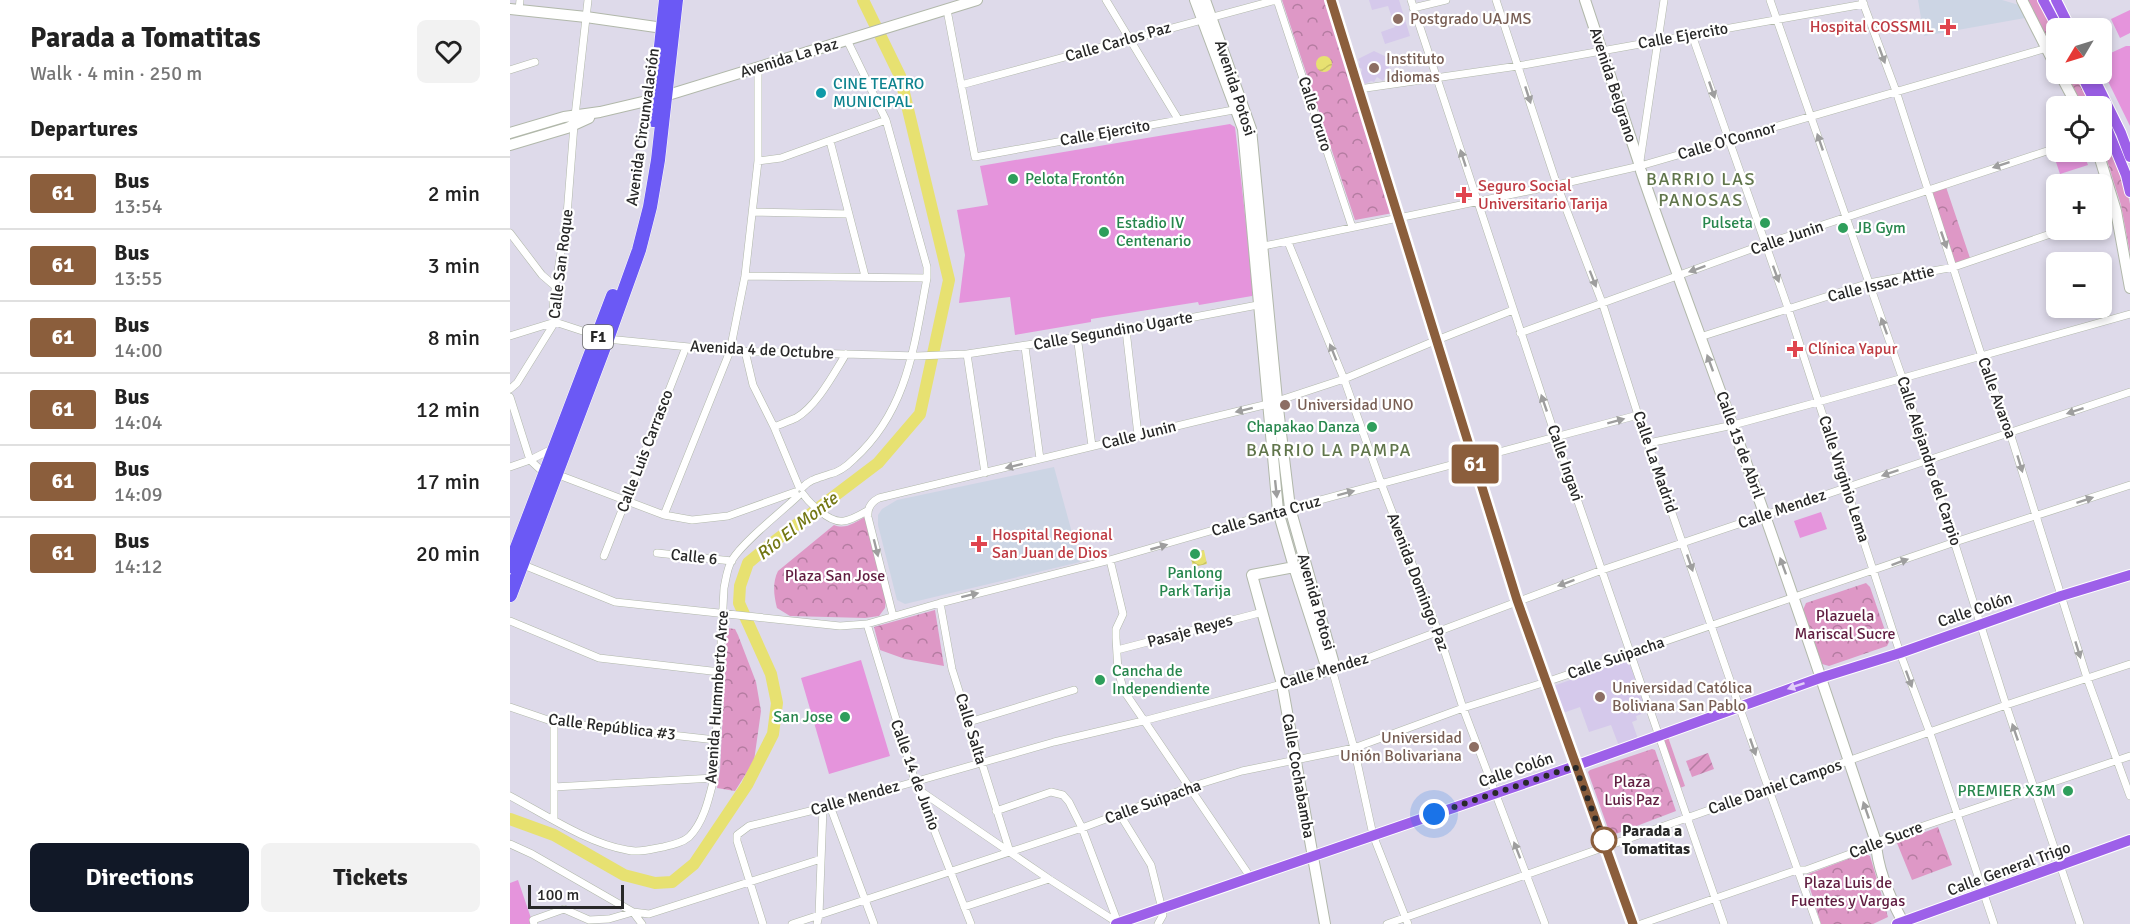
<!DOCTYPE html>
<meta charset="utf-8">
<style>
:root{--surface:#fff;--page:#f2f2f2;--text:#222;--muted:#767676;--line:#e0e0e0;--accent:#111827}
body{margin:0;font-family:Signika,sans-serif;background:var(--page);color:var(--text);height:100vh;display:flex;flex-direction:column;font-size:22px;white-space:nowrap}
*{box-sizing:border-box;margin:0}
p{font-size:20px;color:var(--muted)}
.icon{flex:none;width:33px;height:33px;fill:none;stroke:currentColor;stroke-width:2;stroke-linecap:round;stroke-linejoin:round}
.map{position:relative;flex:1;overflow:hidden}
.sheet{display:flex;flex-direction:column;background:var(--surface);width:510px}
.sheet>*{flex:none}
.badge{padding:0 12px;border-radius:4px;font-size:21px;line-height:39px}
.needle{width:39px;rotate:232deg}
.controls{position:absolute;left:1536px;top:18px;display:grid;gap:12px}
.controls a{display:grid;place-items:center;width:66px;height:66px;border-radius:9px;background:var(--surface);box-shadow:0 3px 9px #0003;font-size:30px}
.scale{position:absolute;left:18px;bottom:15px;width:96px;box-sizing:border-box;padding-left:6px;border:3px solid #282828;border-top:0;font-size:16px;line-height:21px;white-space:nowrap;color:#282828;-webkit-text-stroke:4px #fff;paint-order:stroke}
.you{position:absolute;width:30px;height:30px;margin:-15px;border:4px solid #fff;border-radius:50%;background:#1a73e8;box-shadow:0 0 0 9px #1a73e833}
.map>.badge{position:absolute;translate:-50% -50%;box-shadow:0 0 0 3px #fff}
h2{padding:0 30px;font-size:22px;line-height:54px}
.round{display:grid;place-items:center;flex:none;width:63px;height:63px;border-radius:9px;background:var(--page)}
.overview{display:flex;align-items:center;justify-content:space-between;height:102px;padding:0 30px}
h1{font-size:28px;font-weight:800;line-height:45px}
.button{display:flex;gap:12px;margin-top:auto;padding:12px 30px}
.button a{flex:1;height:69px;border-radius:9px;background:var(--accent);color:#fff;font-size:24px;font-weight:800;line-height:69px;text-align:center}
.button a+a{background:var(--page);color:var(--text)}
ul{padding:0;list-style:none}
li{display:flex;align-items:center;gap:18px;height:72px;padding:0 30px;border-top:2px solid var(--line)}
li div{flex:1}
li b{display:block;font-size:22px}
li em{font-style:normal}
li .badge{min-width:66px;font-weight:700;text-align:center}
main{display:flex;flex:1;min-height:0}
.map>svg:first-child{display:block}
</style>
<main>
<section class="sheet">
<div class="overview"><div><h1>Parada a Tomatitas</h1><p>Walk · 4 min · 250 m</p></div><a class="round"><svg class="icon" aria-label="heart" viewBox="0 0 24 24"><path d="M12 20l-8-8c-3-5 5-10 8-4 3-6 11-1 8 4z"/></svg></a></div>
<h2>Departures</h2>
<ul>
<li><span class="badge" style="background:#8b5e3c;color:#fff">61</span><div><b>Bus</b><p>13:54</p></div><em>2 min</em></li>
<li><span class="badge" style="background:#8b5e3c;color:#fff">61</span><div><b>Bus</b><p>13:55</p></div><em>3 min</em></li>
<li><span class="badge" style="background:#8b5e3c;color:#fff">61</span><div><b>Bus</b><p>14:00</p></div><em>8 min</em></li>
<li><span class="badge" style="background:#8b5e3c;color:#fff">61</span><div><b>Bus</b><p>14:04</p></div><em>12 min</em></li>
<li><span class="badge" style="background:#8b5e3c;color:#fff">61</span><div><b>Bus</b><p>14:09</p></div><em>17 min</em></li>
<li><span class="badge" style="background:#8b5e3c;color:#fff">61</span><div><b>Bus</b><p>14:12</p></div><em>20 min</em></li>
</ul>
<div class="button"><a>Directions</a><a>Tickets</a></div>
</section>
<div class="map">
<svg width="1620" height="924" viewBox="0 0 1620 924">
<defs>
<pattern id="forest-crowns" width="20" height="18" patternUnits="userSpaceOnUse" patternTransform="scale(1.5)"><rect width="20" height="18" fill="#de98c6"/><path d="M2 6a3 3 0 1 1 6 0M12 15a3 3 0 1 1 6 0" fill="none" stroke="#b47ca1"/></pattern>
<pattern id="garden-furrows" width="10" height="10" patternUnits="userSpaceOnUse" patternTransform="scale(1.5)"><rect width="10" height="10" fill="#de98c6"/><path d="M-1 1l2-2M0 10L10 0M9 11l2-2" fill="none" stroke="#b47ca1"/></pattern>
<pattern id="water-waves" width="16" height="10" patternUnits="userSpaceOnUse" patternTransform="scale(1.5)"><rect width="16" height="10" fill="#e7e171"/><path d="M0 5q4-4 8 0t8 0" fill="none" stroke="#c6c162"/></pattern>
</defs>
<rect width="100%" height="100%" fill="#dedaea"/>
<!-- education -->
<path fill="#d5c9eb" d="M859 0H889L900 36 875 44 871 32 885 27 878 6 862 10Z
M864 51 879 58 877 64 880 65 873 81 867 77 864 82 861 81 855 84 850 79 852 69 848 67 850 62 848 59Z
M1114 661 1119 662 1137 712 1126 716 1127 720 1122 722 1128 739 1109 746 1101 725 1079 732 1070 707 1053 713 1044 688 1046 685Z"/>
<!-- medical -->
<path fill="#ccd5e4" d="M1408 0H1492L1509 5 1515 18 1414 36Z
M544 467 570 562 395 604 387 600 368 525V515L372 509 387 500Z"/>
<!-- grass -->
<path fill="#de98c6" d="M1158 737 1175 786 1170 788 1153 740Z"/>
<!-- forest -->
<path fill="url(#forest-crowns)" d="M772 0H816L883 213 845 220Z
M1518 0H1530L1546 32V56Z
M1555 74H1568L1584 106H1573Z
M1592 123 1616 186 1620 204V253L1611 205 1592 144Z
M1436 187 1461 261 1444 265 1419 193Z
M355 517 376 600 375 608 369 616 355 618 280 616 267 608C264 596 262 583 268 571L324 525C336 530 345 522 355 517Z
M1356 583 1360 587 1379 642 1377 646 1319 666 1312 664 1293 610 1296 603Z
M425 610 434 666 395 659 370 650 364 627Z
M217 628 225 629 228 635 246 682 251 711 244 761 225 791 207 788 210 771Z
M1142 749 1145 750 1166 811 1103 835 1100 834 1078 772 1080 770Z
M1428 827 1442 865 1402 880 1387 843Z
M1354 853 1360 856 1378 917 1363 924H1311L1296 875Z"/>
<!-- garden -->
<path fill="url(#garden-furrows)" d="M1198 753 1204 769 1182 777 1176 761Z"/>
<!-- pitch -->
<path fill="#e594dc" d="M1620 10V33L1610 38 1601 19Z
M1616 46H1620V126L1592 69V57Z
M720 124 725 127 744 293 742 296 689 305 688 302 581 319V322L505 335 500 297 449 303 455 255 447 210 478 205 470 166Z
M1557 152H1573L1578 165 1550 174 1544 156Z
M1311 512 1317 529 1290 538 1284 521Z
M351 660 380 756 319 774 291 678Z
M8 880 23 924H0V883Z"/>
<!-- water -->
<path fill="url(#water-waves)" d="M806 64a8 8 0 1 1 16 0a8 8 0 1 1-16 0Z
M694 550 697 564 683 567 680 554Z"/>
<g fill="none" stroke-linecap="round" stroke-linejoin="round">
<!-- river -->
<path stroke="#e7e171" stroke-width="12" d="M0 819 44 835 114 875 145 883 162 882 184 864 237 785 263 734 267 703 261 674 229 603 230 586 238 563 261 544 368 463 410 414 439 280 390 76 353 0"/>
<defs>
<path id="street" d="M596 0 668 119
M767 0 842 227
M901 0 1046 438 1214 924
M986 0 1047 185 1093 305 1128 415 1229 706 1307 924
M1260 0 1392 377 1496 705 1570 924
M1352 0 1386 91 1471 354 1500 433 1577 678 1620 796
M903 8 936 0
M9 10 10 0
M437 10 465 157 729 109
M1182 35 1278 308 1390 653 1420 733 1484 924
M0 70 25 62
M451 85 766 0
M849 89 1008 66 1354 4
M320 141 355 276
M248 161 271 158 376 120
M1130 161 1154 0
M243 212 339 214
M1592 216 1606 211
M0 233 32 275 46 287
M778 242 834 379 871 483 928 631 953 708 1035 924
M749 247 1047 185 1130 166 1537 48
M235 276 417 278
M616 330 628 435
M1010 333 1255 244 1546 148
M0 336 45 322 97 339 220 351 407 356 457 354 616 330 753 304
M567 336 582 446
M1190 337 1359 283 1444 267 1552 230
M515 347 530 459
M235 351 243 385 264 427 289 487
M457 354 475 473
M0 389 7 383 45 322 43 302 57 215 64 125 78 0
M0 397 20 460 34 473
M264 427C271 424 279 421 286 418 307 406 324 373 336 354
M1139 443 1223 425 1308 402 1620 314
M0 467 20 460 44 448
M46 474 154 515 182 520 218 516 285 492
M292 488C300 479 309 478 320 474 330 472 337 466 344 459 398 410 404 346 417 278V267L376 120 337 40
M293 494C298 501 303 506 310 511 328 527 338 522 357 511
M154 515 220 351 235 276 248 161V68
M147 553 222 561
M94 556 176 347
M600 560 613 614 606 629V638L608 671 614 691 741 878
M11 564 105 602 330 626 357 624 430 603 596 561 780 508 1128 415
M430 603 442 669 500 852
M383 616 358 517C357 508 361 502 369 498L758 404 834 379 927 340 1003 310
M0 621 89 658 210 672
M357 624 405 781 461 924
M607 650 753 612
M0 707 44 722 206 740
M459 722 564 690
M44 787 204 778
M409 790 539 879 608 923
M0 796C36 815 77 843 117 850 129 853 142 849 153 847 162 845 172 843 179 837 194 822 199 798 204 778L214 588C216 579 217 568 222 560 234 541 270 513 288 496
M320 806 364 924
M486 811 541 792 553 795 559 802 572 828 608 923
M609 813 641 865 652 909 653 915 648 924
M44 819V722
M0 844 22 854 123 912 132 924
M454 907 539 879
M24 924 23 920 54 909 79 920 99 919 123 912 139 914 311 859
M253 924 227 841V835L239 826 320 806 544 742 633 721 772 684
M282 924 572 828 680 787 732 771 844 748 953 708 1036 682 1445 542 1620 485
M307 924 309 915 313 808
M877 924 1496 705 1620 664
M898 924 863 835 844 748 822 669 831 668 1092 570 1620 392
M1131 924 1287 870H1296L1359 847 1366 842 1620 756"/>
<path id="secondary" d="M685 0 733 129 768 511 784 567 815 663 822 669
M695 0 741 129 767 400 780 508 824 664 822 669
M821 0 1007 600 1123 924
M1075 0 1130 166
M1512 0 1546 67
M0 9 76 17 153 28
M1550 74 1567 106
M0 133 54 117 90 112 145 99 467 0
M0 145 57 128 79 118
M1588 152 1606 211 1620 288
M1131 171C1160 256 1192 340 1222 424 1273 562 1319 702 1366 842 1367 870 1381 900 1394 924
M784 567 742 575 772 684 815 924
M772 684 822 669"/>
<path id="primary" d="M1533 0 1548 28
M1546 0 1560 28
M1571 74 1587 106
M1582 74 1611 133 1620 157
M1592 116 1616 175 1620 192
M606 924 1065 766 1310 678 1390 653 1551 596 1620 575
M1387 924 1620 840"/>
<path id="highway" d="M143 120 156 0
M0 566 103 296
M0 595 97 339 129 250 140 207 148 160 166 0"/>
</defs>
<!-- street casing -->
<use href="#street" stroke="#b1b8aa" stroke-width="8"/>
<!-- secondary casing -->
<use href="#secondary" stroke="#b1b8aa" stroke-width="12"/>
<!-- primary casing -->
<use href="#primary" stroke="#fff" stroke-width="12"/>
<!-- highway casing -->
<use href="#highway" stroke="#fff" stroke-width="15"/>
<!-- street -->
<use href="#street" stroke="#fff" stroke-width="7"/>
<!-- secondary -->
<use href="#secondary" stroke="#fff" stroke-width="10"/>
<!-- primary -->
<use href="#primary" stroke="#9d60e9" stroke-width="10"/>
<!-- highway -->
<use href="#highway" stroke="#6b59f5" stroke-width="14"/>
</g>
<!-- one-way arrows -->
<defs><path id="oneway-solid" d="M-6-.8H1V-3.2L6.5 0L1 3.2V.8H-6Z" transform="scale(1.5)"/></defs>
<g fill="#9e9e9e">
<use href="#oneway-solid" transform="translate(1372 55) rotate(70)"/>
<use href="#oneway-solid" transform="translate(1202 90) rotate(71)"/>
<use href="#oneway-solid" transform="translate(1018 95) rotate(72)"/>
<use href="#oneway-solid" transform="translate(1310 142) rotate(-109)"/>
<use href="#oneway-solid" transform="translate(953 158) rotate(-108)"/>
<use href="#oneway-solid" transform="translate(1491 165) rotate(162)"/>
<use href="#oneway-solid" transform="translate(1434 240) rotate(71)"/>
<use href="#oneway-solid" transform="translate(1187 269) rotate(160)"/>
<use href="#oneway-solid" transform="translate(1266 274) rotate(70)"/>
<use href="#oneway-solid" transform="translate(1083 279) rotate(69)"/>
<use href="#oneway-solid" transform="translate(1374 326) rotate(-110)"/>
<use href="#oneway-solid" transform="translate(823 352) rotate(-112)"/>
<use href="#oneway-solid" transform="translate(1200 363) rotate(-110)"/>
<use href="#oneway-solid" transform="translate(1034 403) rotate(-109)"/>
<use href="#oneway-solid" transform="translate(734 410) rotate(166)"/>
<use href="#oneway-solid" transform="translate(1565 411) rotate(162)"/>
<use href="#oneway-solid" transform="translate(1106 421) rotate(-15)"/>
<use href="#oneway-solid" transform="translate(1510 464) rotate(73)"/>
<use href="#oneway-solid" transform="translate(504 466) rotate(166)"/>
<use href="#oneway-solid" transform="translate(1380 473) rotate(161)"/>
<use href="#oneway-solid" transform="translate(766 489) rotate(84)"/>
<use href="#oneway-solid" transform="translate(836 493) rotate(-15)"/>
<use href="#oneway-solid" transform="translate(1575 500) rotate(-18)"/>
<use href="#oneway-solid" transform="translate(649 547) rotate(-16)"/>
<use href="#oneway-solid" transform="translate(366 548) rotate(76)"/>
<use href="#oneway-solid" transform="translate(1390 562) rotate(-20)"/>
<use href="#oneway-solid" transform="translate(1180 563) rotate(71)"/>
<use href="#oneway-solid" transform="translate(1273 566) rotate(-110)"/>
<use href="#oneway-solid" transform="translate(1056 583) rotate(160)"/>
<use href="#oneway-solid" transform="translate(460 595) rotate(-14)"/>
<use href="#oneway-solid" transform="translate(1568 650) rotate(73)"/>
<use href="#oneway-solid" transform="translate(1399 679) rotate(70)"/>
<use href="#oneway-solid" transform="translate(1505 732) rotate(-109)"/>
<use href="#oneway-solid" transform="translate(1243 747) rotate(71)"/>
<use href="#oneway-solid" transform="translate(1356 810) rotate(-109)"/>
<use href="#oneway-solid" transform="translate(1007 850) rotate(-111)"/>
</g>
<use fill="#e2cff8" href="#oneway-solid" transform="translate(1286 686) rotate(161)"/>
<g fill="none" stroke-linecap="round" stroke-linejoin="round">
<defs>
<path id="line" d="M821 0 1007 600 1123 924"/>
</defs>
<!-- line casing -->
<use href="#line" stroke="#fff" stroke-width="14"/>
<!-- line -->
<use href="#line" stroke="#8b5e3c" stroke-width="9"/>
<!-- walk -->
<path stroke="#282828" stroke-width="6" stroke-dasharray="0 10.8" d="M924 814 1065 766 1096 846 1094 840"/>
</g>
<!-- markers -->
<g fill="#8d6e63" stroke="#fff" stroke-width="2">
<circle cx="888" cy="19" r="6"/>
<circle cx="864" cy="68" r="6"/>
<circle cx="775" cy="405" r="6"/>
<circle cx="1090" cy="697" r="6"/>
<circle cx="964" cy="747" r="6"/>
</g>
<g fill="#e0444e" stroke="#fff" stroke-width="2">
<path d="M1435 18h6v6h6v6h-6v6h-6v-6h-6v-6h6z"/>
<path d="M951 186h6v6h6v6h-6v6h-6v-6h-6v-6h6z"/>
<path d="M1282 340h6v6h6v6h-6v6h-6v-6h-6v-6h6z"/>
<path d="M466 535h6v6h6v6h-6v6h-6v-6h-6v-6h6z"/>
</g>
<circle fill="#0f9aa8" stroke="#fff" stroke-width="2" cx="311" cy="93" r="6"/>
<g fill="#2e9e5b" stroke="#fff" stroke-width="2">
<circle cx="503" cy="179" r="6"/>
<circle cx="1255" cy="223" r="6"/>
<circle cx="1333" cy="228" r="6"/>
<circle cx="594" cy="232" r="6"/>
<circle cx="862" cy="427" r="6"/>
<circle cx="685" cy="554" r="6"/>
<circle cx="590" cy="680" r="6"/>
<circle cx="335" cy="717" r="6"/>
<circle cx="1558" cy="791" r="6"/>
</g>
<circle fill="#fff" stroke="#8b5e3c" stroke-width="3" cx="1094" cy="840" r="12"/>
<g text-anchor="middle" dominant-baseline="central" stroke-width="4.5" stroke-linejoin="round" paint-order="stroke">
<!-- shield labels -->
<rect fill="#fff" stroke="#686868" stroke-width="1.5" x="73" y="325" width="30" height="24" rx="4.5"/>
<g font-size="15" font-weight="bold" fill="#282828">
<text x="88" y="337">F1</text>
</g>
<!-- education labels -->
<g font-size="16" fill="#785e54" stroke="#fff" text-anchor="start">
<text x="900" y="19">Postgrado UAJMS</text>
<text x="876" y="59">Instituto<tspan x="876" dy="18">Idiomas</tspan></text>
<text x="787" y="405">Universidad UNO</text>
<text x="1102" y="688">Universidad Católica<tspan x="1102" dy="18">Boliviana San Pablo</tspan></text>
<text x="952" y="738" text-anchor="end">Universidad<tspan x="952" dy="18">Unión Bolivariana</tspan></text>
</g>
<!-- health labels -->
<g font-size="16" fill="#be3a42" stroke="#fff" text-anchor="start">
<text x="1424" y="27" text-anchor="end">Hospital COSSMIL</text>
<text x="968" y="186">Seguro Social<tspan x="968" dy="18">Universitario Tarija</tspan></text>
<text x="1298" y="349">Clínica Yapur</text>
<text x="482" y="535">Hospital Regional<tspan x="482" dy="18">San Juan de Dios</tspan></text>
</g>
<!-- street labels -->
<g font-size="16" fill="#282828" stroke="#fff">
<text transform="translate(1173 36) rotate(-10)">Calle Ejercito</text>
<text transform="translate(608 42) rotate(-16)">Calle Carlos Paz</text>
<text transform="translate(279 58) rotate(-17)">Avenida La Paz</text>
<text transform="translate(1103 85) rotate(72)">Avenida Belgrano</text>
<text transform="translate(725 88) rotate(72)">Avenida Potosi</text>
<text transform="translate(805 114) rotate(72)">Calle Oruro</text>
<text transform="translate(133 127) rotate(-82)">Avenida Circunvalación</text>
<text transform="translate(595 133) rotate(-10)">Calle Ejercito</text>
<text transform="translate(1217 141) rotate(-16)">Calle O'Connor</text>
<text transform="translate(1277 238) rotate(-19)">Calle Junin</text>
<text transform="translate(51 264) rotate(-83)">Calle San Roque</text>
<text transform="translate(1371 284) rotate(-14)">Calle Issac Attie</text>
<text transform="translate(603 331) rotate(-10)">Calle Segundino Ugarte</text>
<text transform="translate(252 350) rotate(3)">Avenida 4 de Octubre</text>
<text transform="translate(1487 398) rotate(70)">Calle Avaroa</text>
<text transform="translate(629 435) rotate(-14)">Calle Junin</text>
<text transform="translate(1230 445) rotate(70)">Calle 15 de Abril</text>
<text transform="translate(135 451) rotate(-69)">Calle Luis Carrasco</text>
<text transform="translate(1419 461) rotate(72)">Calle Alejandro del Carpio</text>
<text transform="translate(1145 462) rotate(71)">Calle La Madrid</text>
<text transform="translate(1055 463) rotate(71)">Calle Ingavi</text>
<text transform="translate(1334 479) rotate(72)">Calle Virginio Lema</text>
<text transform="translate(1272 509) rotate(-19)">Calle Mendez</text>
<text transform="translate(756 516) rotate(-16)">Calle Santa Cruz</text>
<text transform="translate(184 557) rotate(6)">Calle 6</text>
<text transform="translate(908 582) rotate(69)">Avenida Domingo Paz</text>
<text transform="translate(806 602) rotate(74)">Avenida Potosi</text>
<text transform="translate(1465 610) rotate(-19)">Calle Colón</text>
<text transform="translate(680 631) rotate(-15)">Pasaje Reyes</text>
<text transform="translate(1106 658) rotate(-19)">Calle Suipacha</text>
<text transform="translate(814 671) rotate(-17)">Calle Mendez</text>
<text transform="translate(207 697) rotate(-86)">Avenida Hummberto Arce</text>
<text transform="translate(102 727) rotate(7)">Calle República #3</text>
<text transform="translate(461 729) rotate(73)">Calle Salta</text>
<text transform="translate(1006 770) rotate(-19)">Calle Colón</text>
<text transform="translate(405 775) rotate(70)">Calle 14 de Junio</text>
<text transform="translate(788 776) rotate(80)">Calle Cochabamba</text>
<text transform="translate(1265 787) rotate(-19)">Calle Daniel Campos</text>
<text transform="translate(345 798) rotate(-16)">Calle Mendez</text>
<text transform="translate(643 802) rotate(-20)">Calle Suipacha</text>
<text transform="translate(1376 840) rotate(-21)">Calle Sucre</text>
<text transform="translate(1499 869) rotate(-20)">Calle General Trigo</text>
</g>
<!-- culture labels -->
<g font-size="16" fill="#0d838f" stroke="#fff" text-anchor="start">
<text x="323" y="84">CINE TEATRO<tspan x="323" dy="18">MUNICIPAL</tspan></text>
</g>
<!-- leisure labels -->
<g font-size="16" fill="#27864d" stroke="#fff" text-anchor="start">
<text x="515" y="179">Pelota Frontón</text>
<text x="606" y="223">Estadio IV<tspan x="606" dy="18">Centenario</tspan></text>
<text x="1243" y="223" text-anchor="end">Pulseta</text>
<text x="1345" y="228">JB Gym</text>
<text x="850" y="427" text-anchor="end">Chapakao Danza</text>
<text x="685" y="573" text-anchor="middle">Panlong<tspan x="685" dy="18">Park Tarija</tspan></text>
<text x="602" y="671">Cancha de<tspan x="602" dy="18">Independiente</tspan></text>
<text x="323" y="717" text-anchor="end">San Jose</text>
<text x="1546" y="791" text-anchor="end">PREMIER X3M</text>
</g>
<!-- park labels -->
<g font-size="16" fill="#601d40" stroke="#fff">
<text x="325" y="576">Plaza San Jose</text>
<text x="1335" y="616">Plazuela<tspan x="1335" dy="18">Mariscal Sucre</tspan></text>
<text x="1122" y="782">Plaza<tspan x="1122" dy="18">Luis Paz</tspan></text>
<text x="1338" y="883">Plaza Luis de<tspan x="1338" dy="18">Fuentes y Vargas</tspan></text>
</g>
<!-- stop labels -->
<g font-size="16" font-weight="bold" fill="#282828" stroke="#fff" text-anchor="start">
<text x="1112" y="831">Parada a<tspan x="1112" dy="18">Tomatitas</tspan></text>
</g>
<!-- neighbourhood labels -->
<g font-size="18" letter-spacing="1.5" fill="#60754b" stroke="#fff">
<text x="1191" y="179">BARRIO LAS<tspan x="1191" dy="21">PANOSAS</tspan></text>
<text x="819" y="450">BARRIO LA PAMPA</text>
</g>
<!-- water labels -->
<g font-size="18" font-style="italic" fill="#737713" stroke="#fff">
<text transform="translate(287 526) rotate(-38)">Río El Monte</text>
</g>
</g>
</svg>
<div class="controls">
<a><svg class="needle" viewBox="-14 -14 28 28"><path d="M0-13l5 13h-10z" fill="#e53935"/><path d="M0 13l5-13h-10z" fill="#767676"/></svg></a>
<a><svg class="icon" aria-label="locate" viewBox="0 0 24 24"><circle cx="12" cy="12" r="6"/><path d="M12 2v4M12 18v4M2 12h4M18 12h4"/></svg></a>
<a>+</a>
<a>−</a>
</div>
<div class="scale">100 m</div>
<div class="you" style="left:924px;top:814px"></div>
<b class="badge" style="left:965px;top:464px;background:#8b5e3c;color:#fff">61</b>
</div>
</main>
